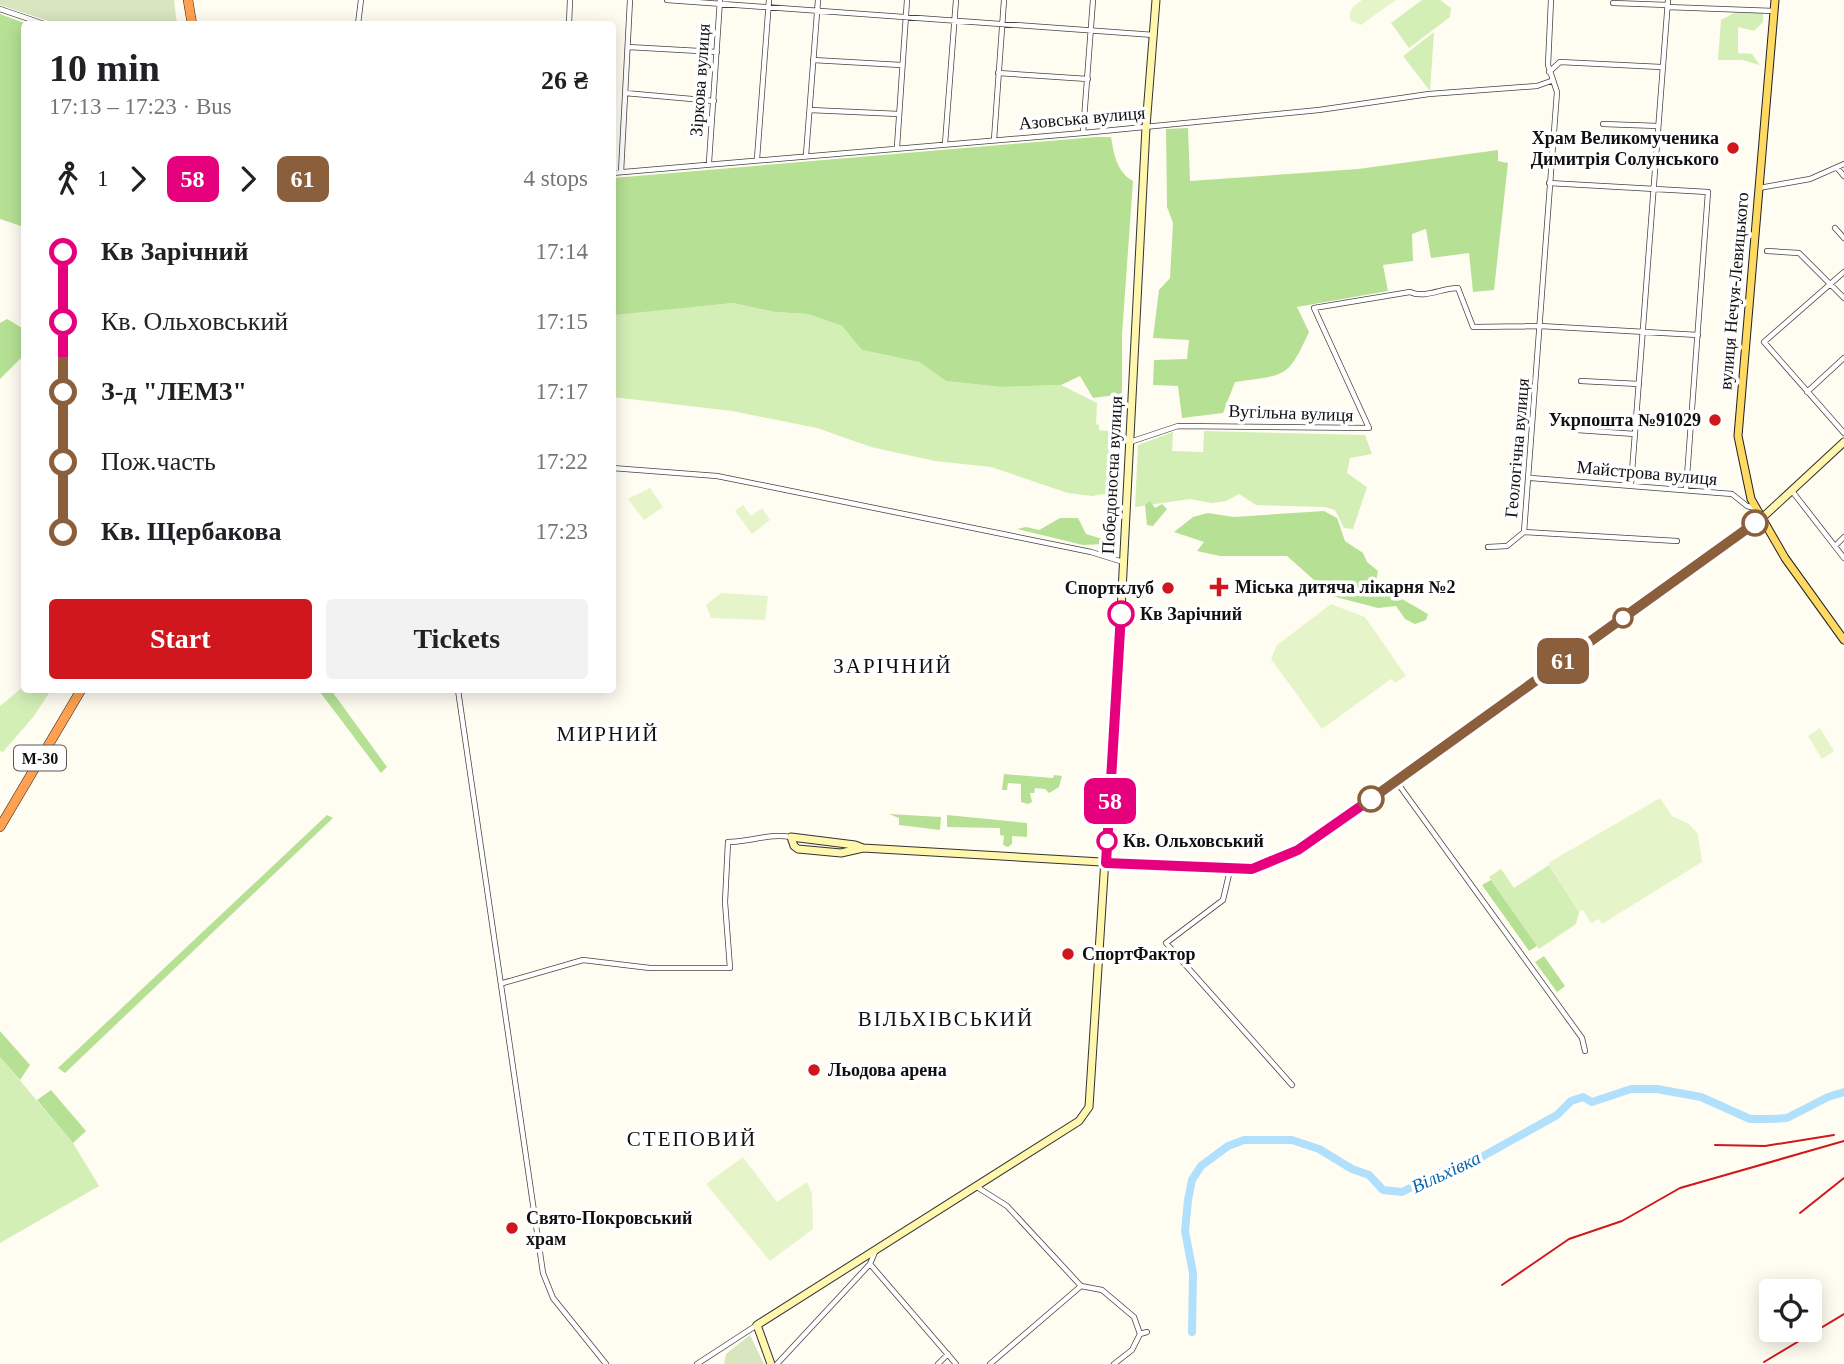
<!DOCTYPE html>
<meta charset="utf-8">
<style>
:root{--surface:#fff;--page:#f2f2f2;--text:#202124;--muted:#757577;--accent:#d0171e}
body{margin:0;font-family:"Times New Roman",serif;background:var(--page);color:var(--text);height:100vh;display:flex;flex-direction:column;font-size:26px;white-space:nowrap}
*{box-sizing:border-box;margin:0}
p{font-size:23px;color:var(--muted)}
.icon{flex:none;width:38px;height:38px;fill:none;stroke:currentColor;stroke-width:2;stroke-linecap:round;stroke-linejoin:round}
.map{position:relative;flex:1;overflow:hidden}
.details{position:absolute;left:21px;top:21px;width:595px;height:672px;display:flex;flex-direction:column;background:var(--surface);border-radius:7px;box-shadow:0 4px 18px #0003}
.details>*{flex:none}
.badge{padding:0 14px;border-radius:10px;font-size:24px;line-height:46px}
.tools{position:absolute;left:1759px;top:1279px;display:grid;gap:14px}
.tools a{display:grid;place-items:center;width:63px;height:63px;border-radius:7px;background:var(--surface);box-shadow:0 4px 18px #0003;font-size:35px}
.map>.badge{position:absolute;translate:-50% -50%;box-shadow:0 0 0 4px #fff}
.legs{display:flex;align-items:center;gap:10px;height:77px;padding:0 28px;font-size:23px}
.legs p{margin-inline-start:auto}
.summary{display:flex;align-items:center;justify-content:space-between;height:119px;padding:0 28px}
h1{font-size:38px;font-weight:700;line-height:52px}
.primary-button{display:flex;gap:14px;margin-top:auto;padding:14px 28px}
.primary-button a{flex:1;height:80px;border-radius:7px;background:var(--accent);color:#fff;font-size:28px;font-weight:700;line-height:80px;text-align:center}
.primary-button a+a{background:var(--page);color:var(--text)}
ul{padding:0 28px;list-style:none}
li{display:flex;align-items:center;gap:24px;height:70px;font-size:26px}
li i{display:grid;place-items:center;width:10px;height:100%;margin:0 9px;background:currentColor}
li i::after{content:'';width:18px;height:18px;margin:-9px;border:5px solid;border-radius:50%;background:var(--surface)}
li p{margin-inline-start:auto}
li:first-child i{background:linear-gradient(#0000 50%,currentColor 0)}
li:last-child i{background:linear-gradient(currentColor 50%,#0000 0)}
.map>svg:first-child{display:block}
</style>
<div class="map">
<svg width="1844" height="1364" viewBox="0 0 1844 1364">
<rect width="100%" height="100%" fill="#fffdf2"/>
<!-- green -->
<path fill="#d3efb6" d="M1422 0H1440L1451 8 1450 17 1409 48 1391 23Z
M1734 13H1763V22L1754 31 1738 27V53L1752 54 1760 65 1742 60H1718L1721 20Z
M1434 32 1430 91 1403 56Z
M733 303 775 312 808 314 842 326 862 350 919 362 946 381 1001 387 1061 385 1097 403 1096 424 1099 425V430L1108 431 1111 438 1122 442 1116 492 1092 496 1068 493 991 467 935 461 871 447 817 428 732 411 613 397V314Z
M1204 431 1365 435 1372 454 1350 458 1347 473 1367 487 1353 529 1344 528 1335 510 1325 507 1256 505 1239 494 1226 501 1211 503 1190 499 1135 507 1138 445 1173 432 1172 451 1203 452Z
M24 686V690H51L34 716 3 752 0 751V706Z
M1549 865 1579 912 1576 924 1539 949 1489 877 1501 869 1514 888Z
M0 1057 73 1143 99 1186 0 1243Z"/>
<!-- forest -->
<path fill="#b6e194" d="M0 14 27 24H24V227L0 219Z
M1188 128 1190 181 1358 169 1498 150V161L1508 163 1494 290 1473 292 1469 253 1431 258 1426 229 1412 234 1413 261 1383 265 1388 291 1297 307 1309 332C1287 380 1286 374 1235 382L1223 413 1182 418 1178 386 1153 385 1154 360 1187 359 1189 340 1153 338 1159 290 1170 278 1173 223 1167 207 1166 129Z
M1096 137H1111C1114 155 1117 172 1133 181L1122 335V394L1093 398 1080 376 1061 385 1001 387 946 381 919 362 862 350 842 326 808 314 775 312 733 303 613 315V178Z
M7 319 24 329V355L0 379V323Z
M1150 501 1155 508 1162 504 1167 509 1153 526 1147 525 1145 505Z
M1324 511 1337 518 1345 541 1363 553 1367 562 1378 571 1376 581 1383 588 1428 614 1426 620 1415 624 1405 619 1396 606 1378 608 1332 596 1287 556H1220L1197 551 1204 542 1174 532 1193 517 1208 513 1234 517Z
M1060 518H1078L1086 534 1106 540 1105 544 1083 545 1017 529 1026 527 1039 530Z
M323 690H331L387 767 381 773 320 692Z
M1004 774 1053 778 1054 775 1062 776 1059 787 1049 793 1045 789 1035 788 1034 793H1030L1032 802 1028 804 1021 802V784L1008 783 1007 790H1002Z
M889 814 941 817 940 830 899 825V818Z
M327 815 333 818 65 1073 58 1068Z
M947 815 1027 823V837L1012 836V844L1008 847 1003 845 1004 836 1000 835V828L947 827Z
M1491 880 1537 946 1529 951 1482 885Z
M1544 956 1565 986 1557 992 1535 962Z
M0 1031 30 1065 20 1080 0 1057Z
M51 1090 86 1131 73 1143 37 1100Z"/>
<!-- cemetery -->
<path fill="#d8e5bf" d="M0 0H174L177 24H58L0 5Z
M750 1335 764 1364H724L726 1354Z"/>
<!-- pitch -->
<path fill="#e6f5c9" d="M1362 0H1396L1361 25 1351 21C1347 10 1354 6 1362 0Z
M650 488 663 507 644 520 628 499Z
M743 505 751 516 762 508 770 520 752 534 735 511Z
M721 593 768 596 765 620 711 618 706 605Z
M1331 604 1365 617 1406 676 1395 683 1391 679 1322 729 1271 659 1277 645Z
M1820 728 1834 751 1822 759 1808 736Z
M1660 798 1672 816 1689 824 1698 834 1702 862 1602 924 1599 919 1591 923 1583 910 1579 912 1548 863Z
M743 1157 777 1202 807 1182 812 1193 813 1229 770 1261 706 1184Z"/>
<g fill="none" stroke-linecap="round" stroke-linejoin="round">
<!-- river -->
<path stroke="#b1e0fd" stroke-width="8" d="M1192 1332 1193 1273 1185 1231 1188 1200 1192 1180 1201 1166 1228 1146 1244 1140H1292L1319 1149 1352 1169 1369 1175 1383 1190 1402 1192 1456 1165 1469 1164 1557 1115 1571 1101 1583 1097 1592 1102 1631 1089H1657L1701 1097 1750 1119H1771L1787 1118 1828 1097 1844 1092"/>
<defs>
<path id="street" d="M667 0 1154 35
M1613 3 1668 5
M1667 7 1774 11
M0 9 44 24
M358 24 361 0
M569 24 570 0
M628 47 717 52
M813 60 901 65
M1549 72 1560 62 1661 67
M998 73 1088 79
M625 93 714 101
M810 110 899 114
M1603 124 1658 126
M1083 133 1093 0
M994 140 1004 0
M945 144 956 0
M897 147 907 0
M806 155 818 0
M757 159 769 0
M709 162 720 0
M1838 169 1844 176
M621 172 630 0
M612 173 1083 133 1319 110 1429 94 1537 86 1551 81
M1549 183 1708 192 1686 490
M1759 188 1810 179 1844 164
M1835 228 1844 238
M1767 251 1799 253 1844 298
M1844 272 1764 342 1844 433
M1581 381 1639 384
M1807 392 1844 358
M1577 430 1635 434
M1130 442 1178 426 1369 428 1314 308 1410 292C1424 299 1442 288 1458 288L1473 327 1540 326 1698 335
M612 468 717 476 1091 552 1123 562
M1531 478 1732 494 1747 506 1755 508
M1631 485 1668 0
M1792 491 1844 558
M1524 532 1677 541
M1835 546 1844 537
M1488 547 1507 546 1524 532 1557 92 1548 65 1551 0
M458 690 543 1273 553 1298 606 1364
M1396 781 1582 1038 1585 1051
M1230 870 1223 900 1166 943 1292 1085
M503 983 583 960 650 968H730L725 902 728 842C750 842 769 833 791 837
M977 1187 1007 1206 1081 1286 1102 1290 1134 1317 1140 1334
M870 1264 956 1364
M697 1364 757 1325
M777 1364 870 1264 875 1252
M938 1364 948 1354
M990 1364 1081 1286
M1114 1364 1132 1350 1140 1334 1147 1332"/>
<path id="secondary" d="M863 848 855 845 791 837 794 846 798 849 841 853 863 848 1238 870 1265 866 1314 840 1762 518 1844 442
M771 1364 757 1325 1079 1121 1089 1107 1121 611 1146 127 1156 0"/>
<path id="primary" d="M1775 0 1738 436 1751 499 1785 558 1844 640"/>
<path id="highway" d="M188 0 192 24
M0 827 81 690"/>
</defs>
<!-- street casing -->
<use href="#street" stroke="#434343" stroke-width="6"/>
<!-- secondary casing -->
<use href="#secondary" stroke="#323232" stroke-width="9"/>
<!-- primary casing -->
<use href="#primary" stroke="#212121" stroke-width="9"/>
<!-- highway casing -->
<use href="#highway" stroke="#212121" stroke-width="10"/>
<!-- street -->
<use href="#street" stroke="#fff" stroke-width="4.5"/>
<!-- secondary -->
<use href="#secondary" stroke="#fff7ad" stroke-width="7"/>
<!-- primary -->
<use href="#primary" stroke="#ffda62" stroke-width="7"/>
<!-- highway -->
<use href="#highway" stroke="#ffa150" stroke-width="9"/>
<!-- rail -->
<path stroke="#d0171e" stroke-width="2" d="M1715 1145 1765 1146 1834 1135
M1800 1213 1844 1178
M1502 1285 1569 1239 1622 1221 1680 1188 1844 1141
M1764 1362 1844 1314"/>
</g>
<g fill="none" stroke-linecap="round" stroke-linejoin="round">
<defs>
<path id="line-1" d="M1121 614 1106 863 1252 869 1298 850 1371 799"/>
<path id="line-2" d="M1371 799 1755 523"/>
</defs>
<!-- line-1 casing -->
<use href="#line-1" stroke="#fff" stroke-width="16"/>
<!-- line-2 casing -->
<use href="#line-2" stroke="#fff" stroke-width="16"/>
<!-- line-1 -->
<use href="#line-1" stroke="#e6007e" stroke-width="10"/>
<!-- line-2 -->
<use href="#line-2" stroke="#8b5e3c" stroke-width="10"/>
</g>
<!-- markers -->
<g fill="#d0171e" stroke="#fff" stroke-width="2.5">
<circle cx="1733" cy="148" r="7"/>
<circle cx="1715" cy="420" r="7"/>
<path d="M1215.5 576.5h7v7h7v7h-7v7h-7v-7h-7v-7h7z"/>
<circle cx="1168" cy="588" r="7"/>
<circle cx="1068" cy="954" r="7"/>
<circle cx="814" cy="1070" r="7"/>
<circle cx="512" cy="1228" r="7"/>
</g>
<g fill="#fff" stroke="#8b5e3c" stroke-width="3.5">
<circle cx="1755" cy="523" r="12"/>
<circle cx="1623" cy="618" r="9"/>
<circle cx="1371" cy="799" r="12"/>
</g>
<g fill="#fff" stroke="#e6007e" stroke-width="3.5">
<circle cx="1121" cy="614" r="12"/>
<circle cx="1107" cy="841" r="9"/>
</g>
<g text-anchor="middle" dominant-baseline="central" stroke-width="7" stroke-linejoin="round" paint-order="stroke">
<!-- shield labels -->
<rect fill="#fff" stroke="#585858" stroke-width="2" x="14" y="745.5" width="52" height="25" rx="5"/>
<g font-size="16" font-weight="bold" fill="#101010">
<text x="40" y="758">М-30</text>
</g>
<!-- street labels -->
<g font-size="18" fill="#101010" stroke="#fff">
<text transform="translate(700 80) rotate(-86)">Зіркова вулиця</text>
<text transform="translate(1082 118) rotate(-5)">Азовська вулиця</text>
<text transform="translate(1734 291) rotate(-85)">вулиця Нечуя-Левицького</text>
<text transform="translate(1291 413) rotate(2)">Вугільна вулиця</text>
<text transform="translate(1517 448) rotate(-85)">Геологічна вулиця</text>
<text transform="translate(1647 473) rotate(5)">Майстрова вулиця</text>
<text transform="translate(1112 475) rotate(-87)">Победоносна вулиця</text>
</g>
<!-- poi labels -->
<g font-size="18" font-weight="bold" fill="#101010" stroke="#fff" text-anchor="start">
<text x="1719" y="138" text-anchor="end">Храм Великомученика<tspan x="1719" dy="21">Димитрія Солунського</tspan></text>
<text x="1701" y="420" text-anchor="end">Укрпошта №91029</text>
<text x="1235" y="587">Міська дитяча лікарня №2</text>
<text x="1154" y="588" text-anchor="end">Спортклуб</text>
<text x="1082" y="954">СпортФактор</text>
<text x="828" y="1070">Льодова арена</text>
<text x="526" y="1218">Свято-Покровський<tspan x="526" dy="21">храм</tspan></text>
</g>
<!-- stop labels -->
<g font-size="18" font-weight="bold" fill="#101010" stroke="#fff" text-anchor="start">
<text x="1140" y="614">Кв Зарічний</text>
<text x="1123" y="841">Кв. Ольховський</text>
</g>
<!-- water labels -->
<g font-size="19" font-style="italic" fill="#0967b1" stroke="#fff">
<text transform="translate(1446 1172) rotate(-25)">Вільхівка</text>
</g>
<!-- quarter labels -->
<g font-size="21" letter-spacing="2" fill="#101010" stroke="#fff">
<text x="893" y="666">ЗАРІЧНИЙ</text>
<text x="608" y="734">МИРНИЙ</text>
<text x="946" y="1019">ВІЛЬХІВСЬКИЙ</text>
<text x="692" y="1139">СТЕПОВИЙ</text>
</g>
</g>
</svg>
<div class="tools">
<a><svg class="icon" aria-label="locate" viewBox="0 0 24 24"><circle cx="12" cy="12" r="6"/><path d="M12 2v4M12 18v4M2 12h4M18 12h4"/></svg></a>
</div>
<b class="badge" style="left:1110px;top:801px;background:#e6007e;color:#fff">58</b>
<b class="badge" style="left:1563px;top:661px;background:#8b5e3c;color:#fff">61</b>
<section class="details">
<div class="summary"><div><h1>10 min</h1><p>17:13 – 17:23 · Bus</p></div><b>26 ₴</b></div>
<div class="legs"><svg class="icon" aria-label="walk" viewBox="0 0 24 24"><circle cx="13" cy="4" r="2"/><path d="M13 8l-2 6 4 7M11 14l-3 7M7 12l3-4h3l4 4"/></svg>1<svg class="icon" aria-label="forward" viewBox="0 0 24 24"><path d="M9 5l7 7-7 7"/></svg><b class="badge" style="background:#e6007e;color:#fff">58</b><svg class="icon" aria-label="forward" viewBox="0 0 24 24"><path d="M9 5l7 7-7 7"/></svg><b class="badge" style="background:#8b5e3c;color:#fff">61</b><p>4 stops</p></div>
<ul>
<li><i style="color:#e6007e"></i><b>Кв Зарічний</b><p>17:14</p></li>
<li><i style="color:#e6007e"></i><span>Кв. Ольховський</span><p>17:15</p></li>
<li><i style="color:#8b5e3c"></i><b>З-д &quot;ЛЕМЗ&quot;</b><p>17:17</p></li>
<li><i style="color:#8b5e3c"></i><span>Пож.часть</span><p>17:22</p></li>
<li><i style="color:#8b5e3c"></i><b>Кв. Щербакова</b><p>17:23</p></li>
</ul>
<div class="primary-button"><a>Start</a><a>Tickets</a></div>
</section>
</div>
